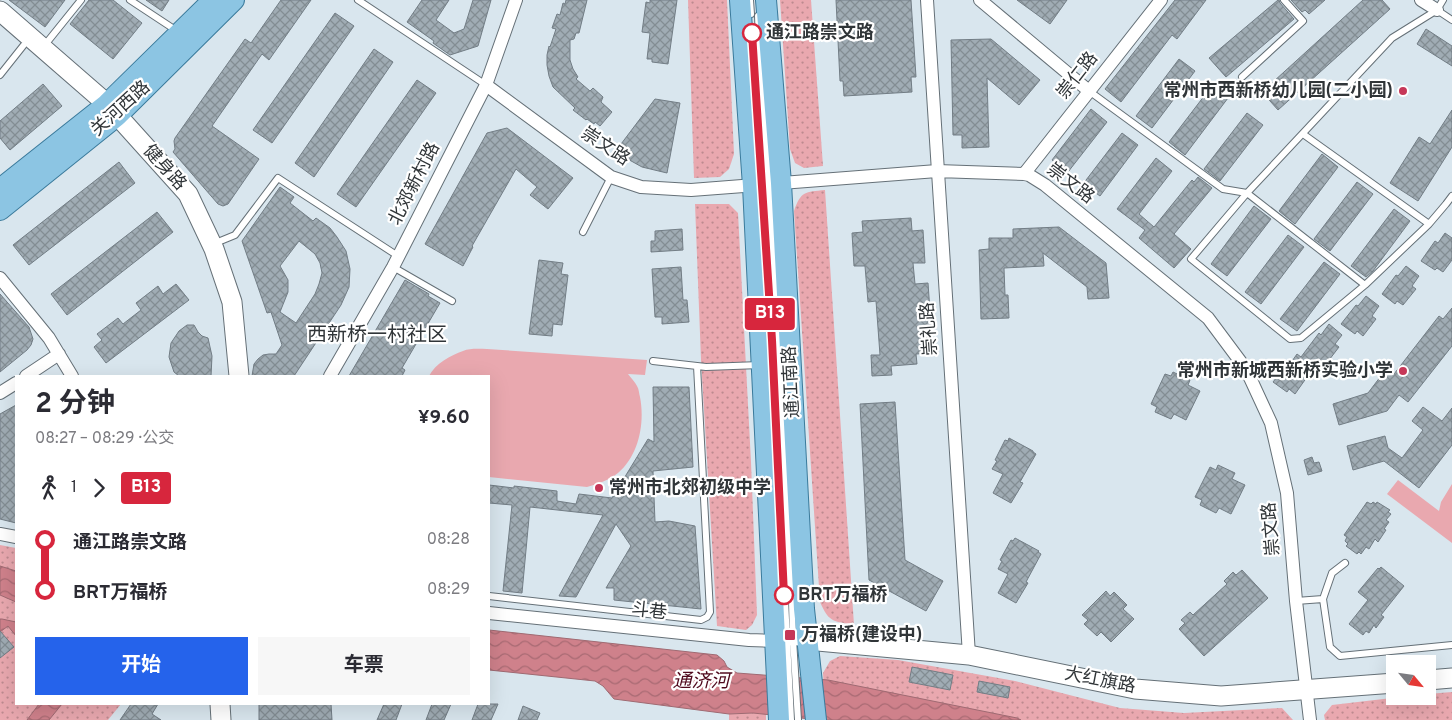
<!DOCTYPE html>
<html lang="zh">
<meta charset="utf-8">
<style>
:root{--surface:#fff;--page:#f7f7f7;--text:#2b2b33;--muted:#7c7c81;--accent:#2563eb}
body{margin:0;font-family:Overpass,"Noto Sans SC",sans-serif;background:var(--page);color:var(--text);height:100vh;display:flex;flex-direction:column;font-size:19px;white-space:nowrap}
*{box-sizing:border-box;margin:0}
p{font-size:16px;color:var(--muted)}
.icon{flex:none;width:28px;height:28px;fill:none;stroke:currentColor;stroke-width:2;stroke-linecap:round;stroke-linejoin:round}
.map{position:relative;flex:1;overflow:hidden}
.details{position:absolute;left:15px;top:375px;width:475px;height:330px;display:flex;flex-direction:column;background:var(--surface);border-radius:0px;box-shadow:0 5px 20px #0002}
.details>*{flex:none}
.badge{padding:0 10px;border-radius:4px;font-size:18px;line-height:32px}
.needle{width:32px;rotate:119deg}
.buttons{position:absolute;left:1386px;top:655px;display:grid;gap:10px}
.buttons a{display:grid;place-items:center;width:50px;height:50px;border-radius:0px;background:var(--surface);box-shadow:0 5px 20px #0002;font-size:25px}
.map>.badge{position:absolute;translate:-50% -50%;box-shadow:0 0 0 2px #fff}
.legs{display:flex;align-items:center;gap:8px;height:55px;padding:0 20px;font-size:16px}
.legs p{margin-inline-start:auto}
.headline{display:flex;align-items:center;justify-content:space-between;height:85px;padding:0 20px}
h1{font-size:28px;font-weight:700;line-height:38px}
.action{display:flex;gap:10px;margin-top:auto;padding:10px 20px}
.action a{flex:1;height:58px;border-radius:0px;background:var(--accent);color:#fff;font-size:20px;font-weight:700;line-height:58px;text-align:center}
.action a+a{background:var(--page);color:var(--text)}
ul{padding:0 20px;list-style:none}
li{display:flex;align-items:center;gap:18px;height:50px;font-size:19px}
li i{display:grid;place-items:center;width:8px;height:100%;margin:0 6px;background:currentColor}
li i::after{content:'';width:12px;height:12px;margin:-6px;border:4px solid;border-radius:50%;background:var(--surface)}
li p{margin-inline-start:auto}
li:first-child i{background:linear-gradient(#0000 50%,currentColor 0)}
li:last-child i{background:linear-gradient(currentColor 50%,#0000 0)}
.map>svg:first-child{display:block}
</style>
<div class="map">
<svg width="1452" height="720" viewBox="0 0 1452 720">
<defs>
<pattern id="park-dots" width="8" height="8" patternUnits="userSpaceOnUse" patternTransform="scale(1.25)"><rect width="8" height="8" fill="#e9a8af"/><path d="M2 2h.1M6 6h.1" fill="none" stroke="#bd8a8f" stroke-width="1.8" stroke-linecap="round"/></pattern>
<pattern id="water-waves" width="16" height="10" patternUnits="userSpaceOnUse" patternTransform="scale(1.25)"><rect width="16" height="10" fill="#cf818b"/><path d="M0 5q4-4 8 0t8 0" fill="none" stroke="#a86a73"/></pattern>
<pattern id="building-cross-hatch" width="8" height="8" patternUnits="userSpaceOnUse" patternTransform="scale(1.25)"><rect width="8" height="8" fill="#a0acb4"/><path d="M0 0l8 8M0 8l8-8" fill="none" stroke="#838d93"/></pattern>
</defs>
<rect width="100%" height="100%" fill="#d9e6ee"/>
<!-- park -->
<path fill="url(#park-dots)" d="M688 0H727L734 154 729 169 720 177 694 178Z
M780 0H811L823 166 804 168 795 163 790 149Z
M825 190 854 625C832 621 829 622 820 602L794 211C801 191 805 192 825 190Z
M695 204H729L738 213 751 462 757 615 752 625 746 630 717 626 701 360Z
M0 545 16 548V704H121L108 720H0Z
M840 656 898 660 1015 681 1120 708 1184 713 1282 708 1293 720H826L823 673 830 661Z
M1452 692V720H1325L1324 715 1332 705 1409 696H1428V694Z
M753 713 766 714V720H729V714Z"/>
<!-- garden -->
<path fill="#e9a8af" d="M487 349 647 360 645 375 628 374C631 378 635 382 637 386 639 389 639 394 640 397 645 423 639 455 618 473 609 480 598 484 587 487L489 477V376H429C435 364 451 355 463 351 470 348 480 349 487 349Z
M1398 480 1439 511 1441 502 1452 484V543L1387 494Z"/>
<!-- water -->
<path fill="url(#water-waves)" stroke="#9f6a72" d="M0 566 16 571V602L0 595Z
M0 619H2L16 622V636L8 626 0 632Z
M489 630 717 655 724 661 727 667 737 673 828 680 1017 718 1021 720H820L753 713 729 714 614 699 603 686 595 681 489 670Z
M39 704H62L49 720H27Z"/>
<!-- building -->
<path fill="url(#building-cross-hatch)" stroke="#727d85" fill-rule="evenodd" d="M9 0H65L45 27Z
M89 0H113L142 23 113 59 70 24Z
M146 0H169L162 11Z
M281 0H311L269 60 262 54 212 126 259 159 228 204 223 206 218 204 173 152 175 149 174 141 175 138 245 39 251 43Z
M422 0H449L436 20 454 33 464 29 473 0H491L478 46 450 55 433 43 434 41 407 22Z
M566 0H587L579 33H576L574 39 570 40V60L573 69 578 77 576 79 590 91 593 88 603 97 601 102 612 112 600 126 595 122 594 124 587 119 586 120 573 110 575 108 553 87 549 76 547 65V55L549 46 550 47 556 29 552 28 557 14 560 15 563 3 565 4Z
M650 0H677L668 64 652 62V59H647L650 33 642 32 646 2 650 3Z
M836 0H911L916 77H911L912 92 844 96 843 81H840Z
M1017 0H1067L1050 24Z
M1175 0H1206L1177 39 1172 35 1121 102 1105 89Z
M1278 0H1279L1280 3 1294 19 1226 77 1209 58Z
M1291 0H1325L1309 14 1305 10 1302 12Z
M1363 0H1382L1390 9 1278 110 1262 92Z
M335 13 354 26 272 143 253 130Z
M1426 29 1452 46V66L1417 44Z
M991 39 1040 80 1019 105 987 78 989 147 962 148V135H953L951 40Z
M374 49 393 62 314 177 295 163Z
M1179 59 1195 71 1152 128 1136 116Z
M417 80 436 93 356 207 337 194Z
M43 84 62 106 10 150 0 138V121Z
M1211 87H1214L1228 98 1185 155 1169 142Z
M655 99 680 103 667 173 642 167 615 152Z
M1091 109 1107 122 1068 172 1052 160Z
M1452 110V147L1418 201 1390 183 1419 137 1430 144Z
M1247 113 1263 125 1220 181 1204 169Z
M507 128 573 178 548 209 530 195 537 187 516 169 472 246 473 247 463 266 425 244 487 133Z
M1122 133 1138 145 1100 196 1083 184Z
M1322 154 1338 167 1295 224 1279 211Z
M1156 158 1172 171 1139 214 1154 227 1192 180 1194 182 1198 177 1212 188 1174 234 1191 249 1174 268 1139 238 1145 230 1117 209Z
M119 162 135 183 29 265 13 245Z
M1357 182 1373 194 1330 251 1314 239Z
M280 187 294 197 290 203 313 221 316 218 330 228 337 237 346 251 350 269 349 287 341 305 294 376H252L254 364 258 359 263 355 269 354H276L282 345 271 312 267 313 242 241ZM299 241 315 254 320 263 322 273 319 284 315 294 296 323 280 312 288 292V280L280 266Z
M1254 206 1271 219 1227 276 1211 264Z
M1394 209 1410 221 1373 271 1366 277 1351 266Z
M157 212 173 232 67 315 51 294Z
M911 218 912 231 923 230 925 263H913L915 284 928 283 933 353 916 354 917 364 891 366 892 375 872 376 871 355H880L876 301 868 302 865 266H854L852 233 863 232 862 221Z
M1059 227 1106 263 1109 298 1088 299 1087 287 1043 253 1044 266 1004 268 1005 295H1008L1009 318 981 319 979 250 989 249V238H1013V229Z
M682 229 683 250 651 252V241H655V231Z
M1445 233 1452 238V260L1443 272 1437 268 1435 270 1421 261 1435 241 1438 243Z
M1288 235 1304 247 1261 304 1245 292Z
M539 260 563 263 561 274 568 275 562 325 553 324 552 336 529 334Z
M1324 262 1340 274 1297 331 1280 319Z
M1406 266 1419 276 1412 286 1416 289 1403 305 1397 301 1395 304 1382 294 1396 275 1398 276Z
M681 267 683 300H687L689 322 662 324V317H655L652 269Z
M405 280 429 294 428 296 440 303 402 368 405 370 402 376H349Z
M176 284 189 300 106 363 94 347 102 340 97 334 118 318 123 324 141 310 136 303 158 286 163 294Z
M0 294 29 327 33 339 31 345 27 350 0 372Z
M1366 296 1379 306 1372 316 1376 319 1363 336 1357 331 1355 334 1341 324 1356 305 1358 306Z
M1452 308V346L1408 402 1399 395 1387 411 1339 425 1333 404 1368 393 1387 368 1394 374 1439 316 1443 319Z
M1329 324 1342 335 1335 344 1339 347 1326 364 1320 360 1318 362 1314 359 1303 374 1307 377 1295 394 1289 389 1287 392 1273 382 1288 363 1290 364 1297 354 1301 357 1319 333 1321 335Z
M187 325H194L198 332 202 336 208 338 212 356 211 376H179L174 372 169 357 171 343 179 331Z
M1173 372 1190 380 1188 385 1200 391 1186 420 1174 414 1171 419 1155 412 1157 407 1151 404 1165 374 1171 376Z
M653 387H689L693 467 653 471 655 522 669 521 695 526 701 609 614 600V588H606L631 546 616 524 576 597 559 596 603 515 530 507 522 593 503 591 512 505 489 503V485L514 488V486L557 491V501L576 504 579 494 612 498 648 439 654 442Z
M895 402 905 560 943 581 926 611 869 580 860 404Z
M16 405V523L0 519V414Z
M1423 407 1442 421 1452 408V445L1419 488 1384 461 1353 470 1347 446 1385 436 1388 448 1402 458 1423 430 1412 421Z
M1009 438 1033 451V452L1036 454 1020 482 1023 483 1011 503 993 493 1003 474 992 469 997 461 995 460 1005 440 1008 441Z
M1312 457 1314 463 1319 462 1322 471 1308 475 1304 460Z
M1218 465 1235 473 1232 479 1245 485 1231 514 1219 508 1216 513 1200 505 1202 500 1195 497 1210 467 1216 470Z
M1367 502 1371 504 1373 502 1376 504 1377 502 1390 510 1388 512 1391 514 1386 520 1389 522 1384 529 1386 530 1378 542 1375 539 1369 549 1366 547 1361 554 1359 552 1357 554 1346 546 1348 544 1345 541 1347 537 1344 535Z
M1015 538 1039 551 1038 552 1041 554 1026 582 1028 583 1016 603 998 593 1008 574 998 569 1002 561 1000 560 1011 540 1013 541Z
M1381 567 1404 586 1381 615 1384 617 1376 628 1374 625 1369 633 1366 631 1363 635 1349 624 1368 600 1358 592 1378 568 1379 569Z
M1242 570 1268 598 1204 656 1179 629 1185 623 1181 620 1190 612 1193 615 1227 584 1224 581 1233 572 1236 575Z
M1106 591 1110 596 1114 592 1127 605 1123 609 1134 619 1111 642 1101 632 1097 636 1084 624 1088 620 1082 615Z
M0 631 14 647 0 658Z
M912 667 953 675 950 690 909 682Z
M979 681 1010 687 1008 698 977 692Z
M131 704H158L152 714 161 720H120Z
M259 704H331L332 720H259Z
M384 704H402L396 720H377Z
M432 704H451L444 720H426Z
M478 704H498L491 720H472Z
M523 706 540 713 537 720H518Z"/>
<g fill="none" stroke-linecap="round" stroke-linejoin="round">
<defs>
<path id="lane" d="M130 0 177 31
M358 0 486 85
M750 0 751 14
M1443 0 1437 10 1392 38 1247 193 1191 259 1290 339 1301 338 1365 285 1429 224 1446 204 1452 196
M1437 10 1452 20
M758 16 760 66 770 200 792 601 793 639 798 720
M44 46 81 0
M0 75 23 46
M1242 77 1303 21 1284 0
M1089 91 1223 189 1247 193 1365 285
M1303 134 1429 224
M583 232 611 177
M213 244 235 235 278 178 398 256
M766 261 772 340 791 720
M393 267 452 301
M653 361 706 367 760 365
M1345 563 1332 573 1323 599 1330 647 1340 656 1452 645
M489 596 701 620 707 617 710 612 697 366
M1296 601 1323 599"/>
<path id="street" d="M927 0 969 655
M980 0 1089 91
M1421 0 1437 10
M486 85 611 177 641 187 691 190 937 171 1024 174 1029 175 1045 185 1208 318 1246 369 1271 423 1287 493 1296 601 1310 720
M1024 174 1161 0
M0 278 49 338 72 376
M26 376 59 354
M330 376 393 267 486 85 516 0
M0 393 16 383
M0 534 16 537
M489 613 749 640 775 641 793 639 807 640"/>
<path id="secondary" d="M0 11 107 104 188 194 214 249 232 302 239 376
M807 640 969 655 1135 689 1221 696 1395 683
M1428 680 1452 678
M220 704 221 720"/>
<path id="primary" d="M740 0 753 186 779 720
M766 0 781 183 804 609 816 720
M0 189 107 104 213 0
M0 210 117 116 234 0"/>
</defs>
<!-- lane casing -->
<use href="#lane" stroke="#657077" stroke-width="8"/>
<!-- street casing -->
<use href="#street" stroke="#657077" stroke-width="14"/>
<!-- secondary casing -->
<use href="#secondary" stroke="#657077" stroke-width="21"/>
<!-- primary casing -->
<use href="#primary" stroke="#3a7a9b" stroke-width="22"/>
<!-- lane -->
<use href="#lane" stroke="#fff" stroke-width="6"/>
<!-- street -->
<use href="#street" stroke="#fff" stroke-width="12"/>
<!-- secondary -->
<use href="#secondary" stroke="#fff" stroke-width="19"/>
<!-- primary -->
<use href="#primary" stroke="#8cc5e3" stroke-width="20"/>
</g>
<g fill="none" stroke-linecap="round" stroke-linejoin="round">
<defs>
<path id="line-1" d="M752 33 772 340 784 595"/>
</defs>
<!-- line-1 casing -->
<use href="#line-1" stroke="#fff" stroke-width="11"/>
<!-- line-1 -->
<use href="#line-1" stroke="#d7263d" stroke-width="8"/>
</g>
<!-- markers -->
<g fill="#fff" stroke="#d7263d" stroke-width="2.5">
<circle cx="752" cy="33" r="9"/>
<circle cx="784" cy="595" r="9"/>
</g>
<g fill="#c63758" stroke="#fff" stroke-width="2">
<circle cx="1403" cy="91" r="5"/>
<circle cx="1403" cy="371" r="5"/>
<circle cx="599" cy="488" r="5"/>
<rect x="784" y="629" width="12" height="12" rx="2.5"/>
</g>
<g text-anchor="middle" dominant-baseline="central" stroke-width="4.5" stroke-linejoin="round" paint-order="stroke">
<!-- stop labels -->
<g font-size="18" font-weight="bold" fill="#303538" stroke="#fff" text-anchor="start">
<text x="766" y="33">通江路崇文路</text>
<text x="798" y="595">BRT万福桥</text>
</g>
<!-- street labels -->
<g font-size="18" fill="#303538" stroke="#fff">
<text transform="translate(1078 76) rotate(-52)">崇仁路</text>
<text transform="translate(121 109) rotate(-42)">关河西路</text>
<text transform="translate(605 147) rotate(33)">崇文路</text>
<text transform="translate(164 168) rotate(48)">健身路</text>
<text transform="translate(415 184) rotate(-63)">北郊新村路</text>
<text transform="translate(1070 184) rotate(37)">崇文路</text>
<text transform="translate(930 329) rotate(-94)">崇礼路</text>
<text transform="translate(792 382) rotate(-93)">通江南路</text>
<text transform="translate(1272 529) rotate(-95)">崇文路</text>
<text transform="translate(649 612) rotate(6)">斗巷</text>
<text transform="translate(1100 681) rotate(11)">大红旗路</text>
</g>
<!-- poi labels -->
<g font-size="18" font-weight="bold" fill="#303538" stroke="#fff" text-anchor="end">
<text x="1393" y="91">常州市西新桥幼儿园(二小园)</text>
<text x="1393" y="371">常州市新城·西新桥实验小学</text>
<text x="609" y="488" text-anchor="start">常州市北郊初级中学</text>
<text x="801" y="635" text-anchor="start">万福桥(建设中)</text>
</g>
<!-- water labels -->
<g font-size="19" font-style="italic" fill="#4f081c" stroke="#fff">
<text x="701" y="682">通济河</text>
</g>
<!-- quarter labels -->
<g font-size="20" fill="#303538" stroke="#fff">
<text x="377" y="336">西新桥一村社区</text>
</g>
</g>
</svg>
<div class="buttons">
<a><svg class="needle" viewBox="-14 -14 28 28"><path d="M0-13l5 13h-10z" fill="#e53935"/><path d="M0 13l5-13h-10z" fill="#7c7c81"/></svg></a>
</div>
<b class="badge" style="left:770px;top:314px;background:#d7263d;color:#fff">B13</b>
<section class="details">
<div class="headline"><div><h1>2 分钟</h1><p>08:27 – 08:29 · 公交</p></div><b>¥9.60</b></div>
<div class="legs"><svg class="icon" aria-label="walk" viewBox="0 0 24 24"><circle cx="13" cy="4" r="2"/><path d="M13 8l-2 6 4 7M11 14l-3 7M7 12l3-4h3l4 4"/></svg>1<svg class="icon" aria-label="forward" viewBox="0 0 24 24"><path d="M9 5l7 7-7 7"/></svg><b class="badge" style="background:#d7263d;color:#fff">B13</b></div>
<ul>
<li><i style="color:#d7263d"></i><b>通江路崇文路</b><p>08:28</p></li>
<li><i style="color:#d7263d"></i><b>BRT万福桥</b><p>08:29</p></li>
</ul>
<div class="action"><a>开始</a><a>车票</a></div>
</section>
</div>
